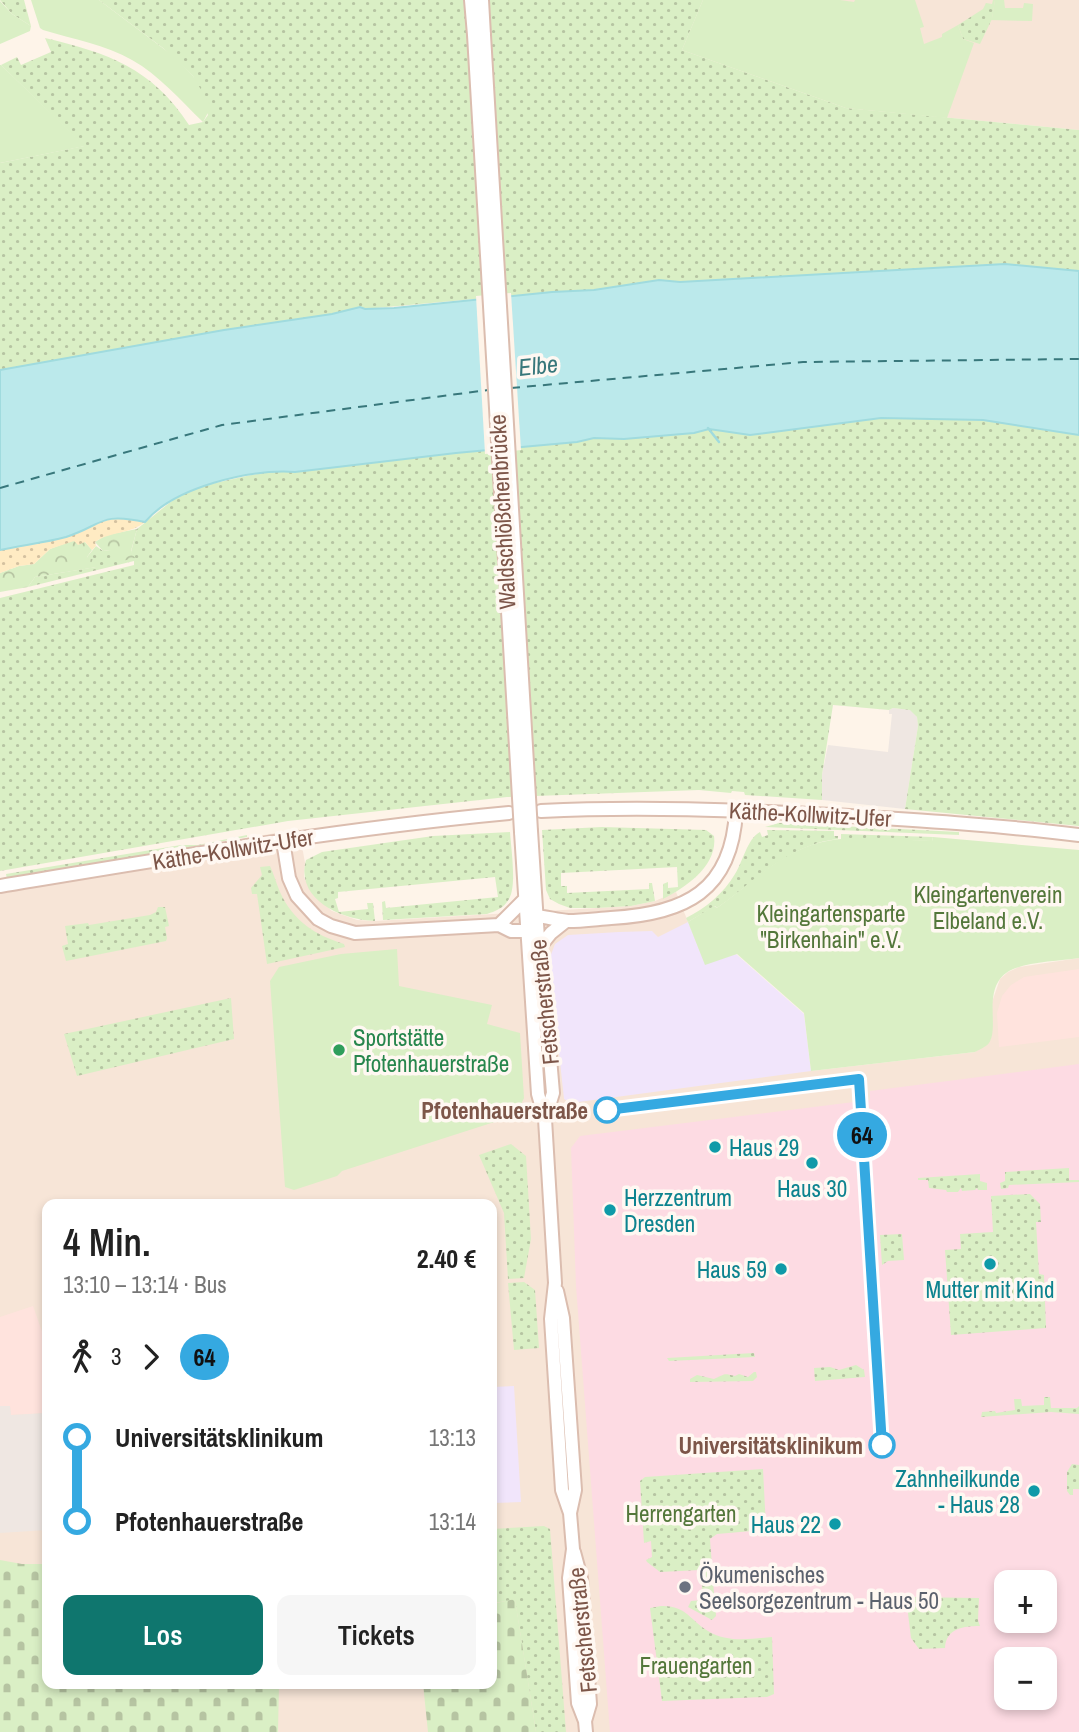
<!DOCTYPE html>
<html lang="de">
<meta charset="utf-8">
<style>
:root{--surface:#fff;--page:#f6f6f6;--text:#222;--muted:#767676;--accent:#0f766e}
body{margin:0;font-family:"Archivo Narrow",sans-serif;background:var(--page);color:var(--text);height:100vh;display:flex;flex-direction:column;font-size:26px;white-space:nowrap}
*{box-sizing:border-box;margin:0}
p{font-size:23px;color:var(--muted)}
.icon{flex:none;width:38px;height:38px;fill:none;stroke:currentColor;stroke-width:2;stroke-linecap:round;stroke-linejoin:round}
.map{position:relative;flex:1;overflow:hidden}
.side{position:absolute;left:42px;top:1199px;width:455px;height:490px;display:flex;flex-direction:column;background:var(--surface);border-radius:14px;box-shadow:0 4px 10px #0003}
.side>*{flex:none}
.badge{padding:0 14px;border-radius:23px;font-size:24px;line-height:46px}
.buttons{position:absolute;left:994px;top:1570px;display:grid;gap:14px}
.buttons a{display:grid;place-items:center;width:63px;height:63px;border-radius:14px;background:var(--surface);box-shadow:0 4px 10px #0003;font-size:35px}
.map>.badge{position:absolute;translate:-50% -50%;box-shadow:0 0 0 4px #fff}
.legs{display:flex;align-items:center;gap:10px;height:77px;padding:0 21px;font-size:23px}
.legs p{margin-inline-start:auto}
.overview{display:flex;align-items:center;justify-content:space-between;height:119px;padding:0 21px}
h1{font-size:38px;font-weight:600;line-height:52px}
.action{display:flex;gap:14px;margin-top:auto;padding:14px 21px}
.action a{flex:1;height:80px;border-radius:14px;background:var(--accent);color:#fff;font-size:28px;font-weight:600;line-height:80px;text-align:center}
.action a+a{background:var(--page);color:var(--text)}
ul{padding:0 21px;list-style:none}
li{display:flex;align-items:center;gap:24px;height:84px;font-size:26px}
li i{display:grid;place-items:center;width:10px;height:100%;margin:0 9px;background:currentColor}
li i::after{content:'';width:18px;height:18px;margin:-9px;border:5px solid;border-radius:50%;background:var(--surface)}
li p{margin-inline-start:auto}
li:first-child i{background:linear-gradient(#0000 50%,currentColor 0)}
li:last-child i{background:linear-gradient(currentColor 50%,#0000 0)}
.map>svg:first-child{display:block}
</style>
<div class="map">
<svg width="1079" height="1732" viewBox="0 0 1079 1732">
<defs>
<pattern id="grass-dots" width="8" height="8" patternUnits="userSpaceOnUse" patternTransform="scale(1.75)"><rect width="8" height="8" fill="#daefc5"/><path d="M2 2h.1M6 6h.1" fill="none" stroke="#b6c4a2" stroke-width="1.8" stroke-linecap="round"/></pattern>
<pattern id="forest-crowns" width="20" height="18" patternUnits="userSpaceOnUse" patternTransform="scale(1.75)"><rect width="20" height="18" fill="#daefc5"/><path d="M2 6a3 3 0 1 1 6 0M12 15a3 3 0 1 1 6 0" fill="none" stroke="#b6c4a2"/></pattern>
<pattern id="sand-dots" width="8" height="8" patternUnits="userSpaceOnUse" patternTransform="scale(1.75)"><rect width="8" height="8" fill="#ffebc3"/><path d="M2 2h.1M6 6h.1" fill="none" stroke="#d4c1a0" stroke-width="1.8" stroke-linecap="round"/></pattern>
<pattern id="cemetery-stones" width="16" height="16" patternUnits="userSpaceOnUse" patternTransform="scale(1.75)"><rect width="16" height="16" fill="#daefc5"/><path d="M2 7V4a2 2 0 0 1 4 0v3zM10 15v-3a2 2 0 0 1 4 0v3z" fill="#b6c4a2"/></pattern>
</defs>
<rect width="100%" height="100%" fill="#fef4e9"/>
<!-- residential -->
<path fill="#f7e5d7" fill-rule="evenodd" d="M703 0H1079V130L846 108 682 50Z
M299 829 305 863 304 877 311 891 332 911 357 920 375 921 631 906 655 901 676 892 705 964 811 1071 975 1052 991 1039 992 1002 1000 979 1008 972 1019 967 1079 958V1732H0V881ZM47 1204H492V1684H47ZM1006 1582H1045V1620H1006ZM1006 1659H1045V1698H1006Z"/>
<!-- commercial -->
<path fill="#ffe3dd" d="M1079 969V1037L999 1047 997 1013 1002 996 1011 985 1024 977Z
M33 1306 47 1346V1413L11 1415 10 1406H0V1317Z"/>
<!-- industrial -->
<path fill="#efe7e2" d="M893 708 911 710 917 717 918 726 905 809 822 800V775L828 745 888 752 892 714H889V710Z
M0 1406H10L11 1415 47 1413V1530L0 1533Z"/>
<!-- education -->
<path fill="#f1e5fb" d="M688 922 705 964 736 954 804 1014 811 1071 571 1103 564 1099 549 960 555 944 568 935 619 932 652 931 658 937Z
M514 1386 521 1502 492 1503V1387Z"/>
<!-- medical -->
<path fill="#fddbe3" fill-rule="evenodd" d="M1079 1064V1732H610L576 1286 571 1148 580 1136 870 1100V1091ZM1006 1582H1045V1620H1006ZM1006 1659H1045V1698H1006Z"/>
<!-- grass -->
<path fill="url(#grass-dots)" d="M0 0H24L31 26 12 14Z
M99 0H703L682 50 846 108 1079 130V271L1005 264 680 282 659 280 594 290 552 292 365 309 362 307 332 314 224 330 0 370V163L84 146 1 65 17 57 21 65 51 52 45 38C108 53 152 68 189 125L203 122 208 115 193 76 163 48Z
M993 0H995L992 19 980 44 963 39 958 25 983 9 986 3 992 4Z
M881 418 983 420 1079 435V826L905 809 918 726 917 717 910 710 893 708 889 710 833 705 822 775V800L745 795 744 792 732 791 731 793 699 790 507 797 288 821 0 871V598L134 565V561L28 587 35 577 96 567 87 557 96 546 103 551 110 550 134 557 131 552 137 529 178 496 202 486 251 475 279 471 295 472 456 453 577 442 594 438 624 439 694 433 709 429 751 435Z
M779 823 959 832V835L765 827Z
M602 827 706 830 714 836C718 865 687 887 663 899V884L668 882V888L678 887 677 867 561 873V886H567V893L649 889V883H652L655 901 631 906 597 908H570L559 904 550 899 546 890 542 830Z
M767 830 834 831V836H838V839C790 844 755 881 717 908L715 906 688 922 686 918C706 908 723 894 735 874 743 862 747 839 760 832L762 837 768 835Z
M510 832C511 848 517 886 509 899 504 908 496 911 487 914L383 920 382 902 385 901 386 908 498 897 495 877 338 892V898L335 899 339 912 368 909 367 903H373L375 921C342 920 295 900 306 860L322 852 433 836Z
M841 834 933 837 932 841 841 839Z
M247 835V837L7 879 6 874 181 845H198Z
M270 866C274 874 276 883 280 892 293 921 315 935 344 944L345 947 267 964 257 894H252L251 888 262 875 260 867Z
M158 907H165L169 926 165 927 167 938 166 941 66 961 62 946 68 944 65 926 88 923 89 925 150 915 156 912Z
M231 998 234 1039 77 1076 64 1034Z
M511 1144 526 1156 531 1239 524 1278 508 1279 504 1213 479 1155Z
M1069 1168V1180H1079V1182L1009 1185 1008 1188 1001 1189 1000 1183 1005 1181V1172Z
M980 1174V1181L987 1183V1190H978L977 1188 975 1190 962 1191 961 1188 958 1192H947L946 1190 929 1188 928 1180H918V1178Z
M1030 1194 1040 1204 1041 1222H1036L1039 1274 1044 1275 1046 1328 951 1335 945 1250 961 1249 960 1234 993 1232 991 1196Z
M902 1234 904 1260 888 1261 882 1265 880 1235Z
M524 1282 535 1290 539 1348 514 1350 508 1283Z
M754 1353 755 1357 669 1361 667 1358Z
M856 1365 864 1370 865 1377 815 1381 814 1368 830 1367 839 1370Z
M754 1372H756L757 1377 753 1381 690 1382V1379L697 1375 714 1379C726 1374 722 1373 735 1376L739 1374 748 1377Z
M1044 1397H1050L1051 1408H1077L1079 1406V1414L1051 1412 981 1417 982 1412 995 1411 996 1413 1015 1410 1014 1399H1021L1022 1406 1044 1405Z
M1072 1464 1079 1465V1489H1073V1495H1070L1067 1491V1472Z
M763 1469 766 1528 763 1530 717 1534 710 1539 714 1594 703 1595 700 1570 660 1572 647 1562 646 1560 652 1557 651 1541 644 1543 640 1481 645 1477Z
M544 1526 550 1529 566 1732H536L515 1600 492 1603V1529Z
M906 1597 979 1598 978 1620 980 1626C964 1626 946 1628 945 1648L919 1649 911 1638Z
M715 1599 716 1616 712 1620 688 1607 691 1601Z
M661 1606C686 1605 690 1620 708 1631 727 1643 751 1639 772 1637L774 1694 767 1697 662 1701 650 1608Z"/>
<!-- forest -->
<path fill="url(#forest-crowns)" d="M137 529 131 551 135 558 118 562 113 558 110 550 103 551 95 542 106 535Z
M74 540 85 542 92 550 87 557 94 560 97 567 35 577 28 587 0 592V573L19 566 34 564 50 549Z"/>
<!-- sand -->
<path fill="url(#sand-dots)" d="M119 517 145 522C131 534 111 531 95 542L96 546 92 550 85 542 78 545 74 541 50 549 34 564 19 566 0 573V550L68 536 105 518Z"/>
<!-- cemetery -->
<path fill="url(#cemetery-stones)" d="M0 1560 22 1564H47V1684H279L278 1732H0Z
M515 1599 536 1732H428L423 1684H492V1604Z"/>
<!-- garden -->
<path fill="#daefc5" d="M31 0H99L172 55 193 76 211 107 203 122C181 101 159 75 132 60 106 45 73 39 43 30L40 28Z
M703 0H840L854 2 855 0H915L924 27 920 28 924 44 942 37V34L958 25 963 39 974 43 947 118 846 108 682 50Z
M995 0H1004L1005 8H1023L1024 3 1033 4 1032 21 989 20 992 18Z
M0 1 12 14 31 26 30 31 0 44Z
M0 65H1L85 146 0 163Z
M933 837 1079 850V958C1059 961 1025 962 1009 971 981 988 1000 1027 989 1043 986 1047 980 1049 975 1052L811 1071 804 1013 737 954 705 965 688 922 714 906 717 908C743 889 768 865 797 851 837 831 888 840 932 841Z
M397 949 399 986 492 1005 487 1024 520 1033 524 1098 516 1115 342 1171 337 1176 294 1190 285 1187 270 981 279 967 341 954Z"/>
<!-- water -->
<path fill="#bbe9eb" stroke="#a0dbde" stroke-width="2" d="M1005 264 1079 271V435L983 420 881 418 750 435 709 429 694 433 624 439 594 438 577 442 456 453 295 472C250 469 174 487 145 522 99 512 103 525 66 537 44 543 22 545 0 550V370L224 330 332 314 360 307 365 309 394 308 552 292 594 290 659 280 680 282Z"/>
<!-- pier -->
<path fill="#fef4e9" d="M511 293 521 450 485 454 476 296Z"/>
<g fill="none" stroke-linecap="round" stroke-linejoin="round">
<!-- stream -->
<path stroke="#a0dbde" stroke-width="2.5" d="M708 428 719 442"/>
<!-- ferry -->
<path stroke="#38777b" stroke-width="2" stroke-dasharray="9 7" stroke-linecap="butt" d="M511 388 803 362 1079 359
M0 488 222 425 488 390"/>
<defs>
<path id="secondary" d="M471 0 474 35
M482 0 484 35
M541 811C639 806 737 810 834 815 916 820 998 825 1079 835
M531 831 542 1000 549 1046 553 1093 545 1119 555 1283 551 1319 562 1490 570 1513 573 1549 569 1578 578 1703 585 1721
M521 832 538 1094 545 1119
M283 841 289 878 297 896 318 919 331 926 355 933 499 925 511 931H526
M0 886C169 858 338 829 509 813
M536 916C547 917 557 920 568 921 582 921 597 919 611 918 685 914 732 891 736 811
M499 925 525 899
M538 949 551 933 566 921
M557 1291 563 1318 575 1490 570 1513
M574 1552 581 1578 590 1704 585 1721 586 1732"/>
</defs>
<!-- secondary casing -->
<use href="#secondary" stroke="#dbbdaf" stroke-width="16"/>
<!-- secondary -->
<use href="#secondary" stroke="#fff" stroke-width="12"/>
<defs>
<path id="secondary-bridge" d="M474 35 521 832
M484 35 531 831"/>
</defs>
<!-- secondary-bridge casing -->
<use href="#secondary-bridge" stroke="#dbbdaf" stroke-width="16" stroke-linecap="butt"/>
<!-- secondary-bridge -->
<use href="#secondary-bridge" stroke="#fff" stroke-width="12"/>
</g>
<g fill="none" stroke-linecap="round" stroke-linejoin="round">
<defs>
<path id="line-1" d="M607 1110 859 1079 882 1445"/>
</defs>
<!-- line-1 casing -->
<use href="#line-1" stroke="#fff" stroke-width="16"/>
<!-- line-1 -->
<use href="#line-1" stroke="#35a9e1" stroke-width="10"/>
</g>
<!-- markers -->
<circle fill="#2e9e5b" stroke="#fff8f2" stroke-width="2.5" cx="339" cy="1050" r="7"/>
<g fill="#fff" stroke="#35a9e1" stroke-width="3.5">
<circle cx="607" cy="1110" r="12"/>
<circle cx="882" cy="1445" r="12"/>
</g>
<g fill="#0f9aa8" stroke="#fff8f2" stroke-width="2.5">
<circle cx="715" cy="1147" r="7"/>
<circle cx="812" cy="1163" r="7"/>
<circle cx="610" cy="1210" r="7"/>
<circle cx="990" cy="1264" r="7"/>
<circle cx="781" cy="1269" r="7"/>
<circle cx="1034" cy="1491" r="7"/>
<circle cx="835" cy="1524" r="7"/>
</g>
<circle fill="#6b7280" stroke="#fff8f2" stroke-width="2.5" cx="685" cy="1587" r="7"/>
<g text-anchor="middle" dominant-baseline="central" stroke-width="7" stroke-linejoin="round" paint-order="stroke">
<!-- street labels -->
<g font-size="23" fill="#7d5649" stroke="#fff8f2">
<text transform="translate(502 512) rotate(-93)">Waldschlößchenbrücke</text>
<text transform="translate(810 814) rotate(3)">Käthe-Kollwitz-Ufer</text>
<text transform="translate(233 849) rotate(-9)">Käthe-Kollwitz-Ufer</text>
<text transform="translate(544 1002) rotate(-96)">Fetscherstraße</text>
<text transform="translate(582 1630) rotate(-96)">Fetscherstraße</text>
</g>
<!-- park labels -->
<g font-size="23" fill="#53773a" stroke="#fff8f2">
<text x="988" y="894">Kleingartenverein<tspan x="988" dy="26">Elbeland e.V.</tspan></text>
<text x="831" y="913">Kleingartensparte<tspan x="831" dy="26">"Birkenhain" e.V.</tspan></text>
<text x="681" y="1513">Herrengarten</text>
<text x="696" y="1665">Frauengarten</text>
</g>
<!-- leisure labels -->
<g font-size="23" fill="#27864d" stroke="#fff8f2" text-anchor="start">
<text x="353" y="1037">Sportstätte<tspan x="353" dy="26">Pfotenhauerstraße</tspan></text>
</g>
<!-- stop labels -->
<g font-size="23" font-weight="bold" fill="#7d5649" stroke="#fff8f2" text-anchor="end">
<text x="588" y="1110">Pfotenhauerstraße</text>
<text x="863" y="1445">Universitätsklinikum</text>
</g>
<!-- culture labels -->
<g font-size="23" fill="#0d838f" stroke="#fff8f2" text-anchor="end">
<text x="729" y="1147" text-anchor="start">Haus 29</text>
<text x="812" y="1188" text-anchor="middle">Haus 30</text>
<text x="624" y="1197" text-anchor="start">Herzzentrum<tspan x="624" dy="26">Dresden</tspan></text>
<text x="767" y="1269">Haus 59</text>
<text x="990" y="1289" text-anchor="middle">Mutter mit Kind</text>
<text x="1020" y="1478">Zahnheilkunde<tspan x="1020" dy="26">- Haus 28</tspan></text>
<text x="821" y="1524">Haus 22</text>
</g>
<!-- worship labels -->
<g font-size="23" fill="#5b616d" stroke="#fff8f2" text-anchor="start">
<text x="699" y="1574">Ökumenisches<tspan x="699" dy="26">Seelsorgezentrum - Haus 50</tspan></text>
</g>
<!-- water labels -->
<g font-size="24" font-style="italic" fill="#38777b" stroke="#fff8f2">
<text transform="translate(538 365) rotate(-6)">Elbe</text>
</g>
</g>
</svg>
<div class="buttons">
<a>+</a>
<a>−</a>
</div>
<b class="badge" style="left:862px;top:1135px;background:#35a9e1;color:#111">64</b>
<section class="side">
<div class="overview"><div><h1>4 Min.</h1><p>13:10 – 13:14 · Bus</p></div><b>2.40 €</b></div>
<div class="legs"><svg class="icon" aria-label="walk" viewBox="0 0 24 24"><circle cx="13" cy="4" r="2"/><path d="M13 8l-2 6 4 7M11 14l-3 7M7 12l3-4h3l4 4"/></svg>3<svg class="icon" aria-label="forward" viewBox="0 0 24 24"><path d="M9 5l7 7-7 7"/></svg><b class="badge" style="background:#35a9e1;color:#111">64</b></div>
<ul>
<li><i style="color:#35a9e1"></i><b>Universitätsklinikum</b><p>13:13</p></li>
<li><i style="color:#35a9e1"></i><b>Pfotenhauerstraße</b><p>13:14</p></li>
</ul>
<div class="action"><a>Los</a><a>Tickets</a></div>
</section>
</div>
